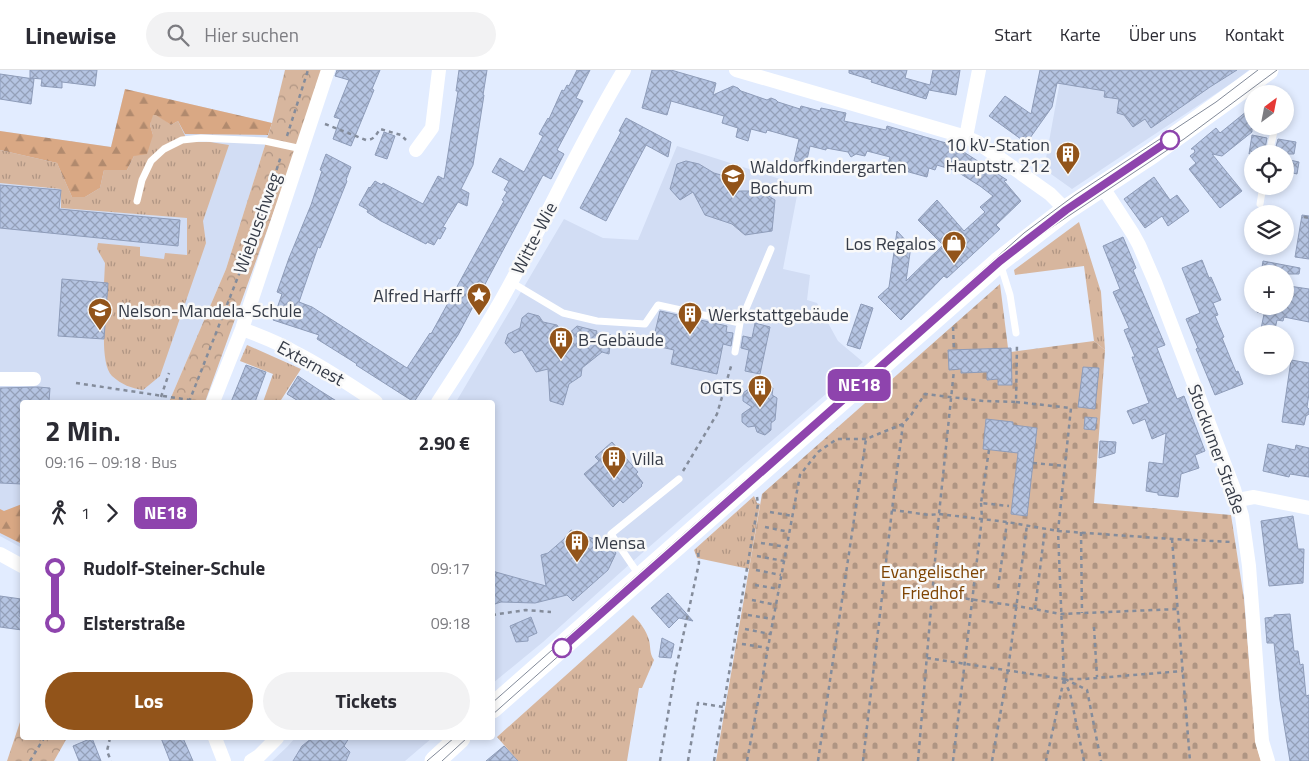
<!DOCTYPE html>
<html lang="de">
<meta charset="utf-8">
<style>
:root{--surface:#fff;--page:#f2f2f3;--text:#2b2b33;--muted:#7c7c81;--line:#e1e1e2;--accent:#92541a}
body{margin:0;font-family:"Titillium Web",sans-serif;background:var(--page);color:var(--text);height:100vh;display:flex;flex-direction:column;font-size:19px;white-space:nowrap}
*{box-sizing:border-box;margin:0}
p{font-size:16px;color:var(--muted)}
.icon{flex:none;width:28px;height:28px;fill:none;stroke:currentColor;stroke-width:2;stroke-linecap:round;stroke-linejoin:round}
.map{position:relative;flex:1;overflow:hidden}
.details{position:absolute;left:20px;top:330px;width:475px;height:340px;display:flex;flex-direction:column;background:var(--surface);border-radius:5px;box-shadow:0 2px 8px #0003}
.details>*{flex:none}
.badge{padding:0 10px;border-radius:8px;font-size:18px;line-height:32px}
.needle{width:32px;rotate:32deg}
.tools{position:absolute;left:1244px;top:15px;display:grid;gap:10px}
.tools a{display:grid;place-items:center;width:50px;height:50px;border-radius:50%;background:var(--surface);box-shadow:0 2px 8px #0003;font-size:25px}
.map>.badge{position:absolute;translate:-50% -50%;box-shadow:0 0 0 2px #fff}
.legs{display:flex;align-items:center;gap:8px;height:55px;padding:0 25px;font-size:16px}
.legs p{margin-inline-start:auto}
.head{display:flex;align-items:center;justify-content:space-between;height:85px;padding:0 25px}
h1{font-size:28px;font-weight:700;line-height:38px}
.button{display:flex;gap:10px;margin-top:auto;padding:10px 25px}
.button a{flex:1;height:58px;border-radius:30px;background:var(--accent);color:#fff;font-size:20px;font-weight:700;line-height:58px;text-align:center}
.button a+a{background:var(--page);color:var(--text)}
ul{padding:0 25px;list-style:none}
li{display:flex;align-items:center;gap:18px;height:55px;font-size:19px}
li i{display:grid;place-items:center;width:8px;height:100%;margin:0 6px;background:currentColor}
li i::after{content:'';width:12px;height:12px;margin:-6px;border:4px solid;border-radius:50%;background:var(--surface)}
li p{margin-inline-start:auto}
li:first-child i{background:linear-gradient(#0000 50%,currentColor 0)}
li:last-child i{background:linear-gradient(currentColor 50%,#0000 0)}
header{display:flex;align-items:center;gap:30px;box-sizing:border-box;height:70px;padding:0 25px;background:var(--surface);border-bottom:1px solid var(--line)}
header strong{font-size:24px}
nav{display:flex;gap:28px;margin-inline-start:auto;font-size:18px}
.search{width:350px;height:45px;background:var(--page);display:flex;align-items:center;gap:12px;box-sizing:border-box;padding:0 18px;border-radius:28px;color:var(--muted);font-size:19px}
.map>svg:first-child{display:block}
</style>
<header>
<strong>Linewise</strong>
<div class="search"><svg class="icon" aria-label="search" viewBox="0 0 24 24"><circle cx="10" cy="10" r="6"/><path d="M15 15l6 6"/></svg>Hier suchen</div>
<nav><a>Start</a><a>Karte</a><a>Über uns</a><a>Kontakt</a></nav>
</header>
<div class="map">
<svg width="1309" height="691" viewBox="0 0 1309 691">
<defs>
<pattern id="grass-tufts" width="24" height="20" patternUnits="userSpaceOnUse" patternTransform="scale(1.25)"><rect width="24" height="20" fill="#d7b69e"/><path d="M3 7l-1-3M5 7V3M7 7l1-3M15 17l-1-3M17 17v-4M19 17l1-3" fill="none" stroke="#af9583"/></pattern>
<pattern id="forest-firs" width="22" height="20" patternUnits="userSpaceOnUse" patternTransform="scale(1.25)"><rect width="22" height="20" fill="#d9a884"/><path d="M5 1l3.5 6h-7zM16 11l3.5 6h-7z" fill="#b18a6e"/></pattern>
<pattern id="cemetery-stones" width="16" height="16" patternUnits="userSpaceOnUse" patternTransform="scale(1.25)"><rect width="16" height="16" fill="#d7b69e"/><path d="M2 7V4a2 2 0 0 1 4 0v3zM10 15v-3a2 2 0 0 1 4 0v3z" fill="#af9583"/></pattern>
<pattern id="park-crowns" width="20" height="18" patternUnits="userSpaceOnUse" patternTransform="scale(1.25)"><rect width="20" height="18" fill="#d7b69e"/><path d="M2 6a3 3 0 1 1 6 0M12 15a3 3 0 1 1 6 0" fill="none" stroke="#af9583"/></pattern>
<pattern id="building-cross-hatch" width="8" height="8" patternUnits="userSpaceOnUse" patternTransform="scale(1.25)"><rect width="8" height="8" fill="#b5c4e2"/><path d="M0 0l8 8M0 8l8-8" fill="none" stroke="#94a0b9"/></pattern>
</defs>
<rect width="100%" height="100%" fill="#e2ecff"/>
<!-- built -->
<path fill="#d2ddf4" d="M1062 0H1249L1235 11 1072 119 1044 99Z
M125 19 272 53 226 199 169 332H22V478L0 466V61L111 77Z
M677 76 799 115 783 199 810 205 807 230 817 233 838 271 863 292 641 484 543 572 493 613 492 332H456L564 149 603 168 638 170Z
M295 668H432L405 691H272L287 677Z"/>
<!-- grass -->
<path fill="url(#grass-tufts)" d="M156 44 171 55 178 51 188 72H210L229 75 203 151 206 173 160 306 143 320C131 318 122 315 112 306 98 292 106 233 108 213H104L105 193 97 179 98 173 140 177V186L164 189 165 183 187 185V148L61 138V119L0 113V80L57 93 72 127H85L100 118 104 100H127L134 86 153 65 150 55 152 45Z
M1079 152 1101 222 1105 280 1094 271 1084 196 1015 205 1014 200Z
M247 275 301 299 281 330 285 332H263L273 304 240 291Z
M754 426 757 433 760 434 749 499 697 488 694 480Z
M633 545C640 552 646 560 649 570 651 578 649 582 654 590L642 618H639L627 691H518L497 667Z"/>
<!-- forest -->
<path fill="url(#forest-firs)" d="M125 19 272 53 268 65 185 64 178 51 171 55 156 45H153L150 55 153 65 147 84 134 86 127 100H104L100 118 85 127H72L57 93 0 80V61L111 77Z
M22 434V474L0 463V439L4 441Z"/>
<!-- cemetery -->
<path fill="url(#cemetery-stones)" d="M1000 214 1008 278 1011 282 1094 271 1105 280 1094 433 1231 445 1244 529 1256 674 1261 691H716L762 424Z"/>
<!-- park -->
<path fill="url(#park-crowns)" d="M285 0H322L307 50 205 332H169L226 199 272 53Z
M22 646V668H67L54 691H7Z"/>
<!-- building -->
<path fill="url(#building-cross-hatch)" stroke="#8e9cb9" d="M30 0H97L95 16 62 12V18L41 16 42 9 30 8Z
M337 0H380L372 19 374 20 351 76 333 69 340 49 334 47 349 10 335 6Z
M459 0H487L483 25H484L473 95 461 119 469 123 467 136 458 132 443 157 446 158 440 169 438 168 434 175 427 172 426 174 381 151 367 142 368 140 359 135 369 117 370 118 375 111 382 115 383 113 423 134 438 106 444 109 458 21H456Z
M577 0H590L576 28 583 31 557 80 564 84 551 109 543 105 458 265 414 332 356 295 357 294 317 269 319 265 273 250 282 224 277 222 289 188 311 135 322 101 320 100 326 84 351 97 346 110 347 111 320 178 318 177 299 232 312 237 407 298 430 263 431 264 504 131 502 130 507 122 504 120 509 111 492 102 500 88 524 102 543 66 539 64 548 48 549 49 562 20 564 21 567 15 569 16Z
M652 0H671L716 13 713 25 733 16 738 18 741 21 767 30 771 28 776 30 778 32 800 39 801 36 820 41 821 38 846 43 844 51 886 60 887 56 953 75 1007 110 1004 111 1021 131 996 155 1000 159 947 208 944 206 901 250 878 227 889 217 897 161 911 176 906 211 943 175 918 150 937 130 964 161 985 142 980 137 993 126 980 116 956 101 937 95 935 100 929 98 927 107 887 96 890 87 867 81 865 86 856 84 851 87 848 82 826 78V80L810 76 806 94 794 91 799 69 767 60 766 63 751 59 748 71 736 67 738 58 722 53 724 46 671 31 667 45 642 38Z
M849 0H907L905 8 930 15 933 0H960L956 25 929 20 926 29 871 12 872 10 849 3Z
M1040 0H1237L1210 17 1151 58 1145 49 1133 57 1124 45 1117 43 1119 29 1104 27 1105 21 1057 13 1052 37 1025 75V72L989 46 1005 26 1031 44Z
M0 4 34 9 31 34 0 29Z
M1252 37V62L1222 86 1212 84 1242 121 1220 138 1189 99 1196 93 1190 86 1195 82 1194 79H1191L1216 58 1220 63Z
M626 48 671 72 668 87 646 75 606 151 580 138 621 62 619 61Z
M384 62 395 66 387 89 375 85Z
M1252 65 1267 68 1264 84H1249Z
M1278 69 1296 72 1294 84H1274Z
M1285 89 1299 92 1297 104 1285 101Z
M686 91 699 94 714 103 738 110 737 121H764L767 125 775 130 772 161 745 165 732 154 705 145 693 122 680 130 670 119 677 94Z
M1154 107 1170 130 1177 125 1189 141 1168 156 1162 146 1145 158 1124 129Z
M0 115 61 120 59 139 180 150 178 176 0 158Z
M1302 145 1309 146V189L1295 187Z
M1123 167 1136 198 1133 200 1165 275 1157 278 1177 329 1184 326 1205 381 1195 385 1199 398 1181 404 1178 427 1158 425V423L1146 421 1149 392 1163 394 1166 363 1152 369 1145 349 1133 354 1127 341 1149 333 1132 287H1135L1124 260 1129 258 1113 222 1120 219 1103 176Z
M1202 190 1209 208 1211 207 1221 230 1213 233 1218 245 1215 246 1224 267 1222 268 1236 302 1238 301 1243 314 1215 325 1196 279 1198 278 1186 249 1200 243 1182 198Z
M1263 191 1300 198 1299 204H1261Z
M62 209 108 213 104 269 58 266Z
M1289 216 1309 219V252L1284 247 1283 251 1277 250 1274 264H1260L1264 244 1257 242 1258 236H1285V234H1287Z
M861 234 873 238 860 279 847 275Z
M660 241 727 256 726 262 733 263 731 276 723 274 717 304 671 294 674 280 652 275Z
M528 243 539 246 543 252 557 255 565 267 577 256 597 261 596 263 611 265 609 284 602 282 582 298 581 306 569 314 563 335 550 331 548 299 536 302 522 280 514 283 505 273 508 264 520 258 522 248Z
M755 253 770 257 760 304 745 301 749 280 741 278 743 266 752 268Z
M1011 278 1012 315H998V309L987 310V302L961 303V299L949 300 948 280Z
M1291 290 1309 293V324L1307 337 1309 339V344L1306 346 1304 355 1282 352Z
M246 295 266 302 255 332H231Z
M1083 297 1099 298 1095 339 1078 337Z
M298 306 319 320 338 332H300L287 324Z
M763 309 773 318 772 325 777 328 775 350 771 353V360L765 365 757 362 755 356 748 357 742 352V344L752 337 743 331V323Z
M38 317 50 318 49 332H22V414L0 413V318Z
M1085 347 1097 348 1095 360 1084 359Z
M986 349 1013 352V355L1037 358 1027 446 1011 444 1018 383 983 379Z
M1100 371 1116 372 1115 383 1099 388Z
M612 372 638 402 636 404 643 413 641 415 642 416 623 433 620 430 613 437 584 404 599 391 595 387Z
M1268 374 1295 380 1296 375 1309 378V407L1290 404 1289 407 1263 401Z
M1293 446 1298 479H1304L1303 513 1269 516 1261 451Z
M571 460 610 475 616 483 608 500 573 531 567 525 535 533 501 532 492 535V501L546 516 541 485 548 483 564 469Z
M668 523 693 551 679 548 669 558 651 538Z
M0 526 21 529 19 546 22 547V560L0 557Z
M1290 544 1294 581H1298L1300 595 1303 594 1306 626 1309 625V691H1290L1280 630 1274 573H1267L1265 548 1274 547V545Z
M531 547 537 563 528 567V571L516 572 510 556Z
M662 568 674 574 671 588 659 587Z
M92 668 101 691H79L73 676Z
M161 668H183L193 691H170Z
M312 668H349L344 676 350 682 346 691H293L302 676Z
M504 676 518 691H486Z"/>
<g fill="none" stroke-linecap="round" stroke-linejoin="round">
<!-- path -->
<path stroke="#848c9b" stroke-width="2.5" stroke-dasharray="4 4" stroke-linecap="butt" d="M325 54 366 70C374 70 376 65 380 59L401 65 406 70
M287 66 308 0
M1304 147 1309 148
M953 257 954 280
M76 313 190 330
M161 327 169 303
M189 332 261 148 281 86
M1016 332 1071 338 1058 461 1064 609 1046 691
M989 380 981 433 1009 436
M1033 393 1065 396
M683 401 717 344 732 293
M892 440 930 445 939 444 954 300
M770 442 793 446
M765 457 789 462
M1081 462 1082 543
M1172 469 1190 691
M761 473 787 477
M757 486 784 491
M756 500 781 505
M755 515 779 519
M998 518 1007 452
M934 524 1017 536 1061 544 1178 539
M752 530 776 535
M1035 539 1045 459
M492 545 526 540 551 542
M748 545 773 549
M1094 557 1097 607
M745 559 770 564
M742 574 768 578
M927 588 1064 609H1084L1183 601
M1065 609 1087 620 1101 691
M1064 610 1070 623 1084 691
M110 668 107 681 111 691
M30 691 44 668
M660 691 675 603 699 493 698 481
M688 691 698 633 723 637
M714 691 758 434 757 427
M747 691 800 405 818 382 837 369H866L903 354 911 345 925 324 984 331 1016 332 1017 274
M818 691 866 369
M863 691 892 440 903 354
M918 691 939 444 1007 452 1058 461 1172 469 1232 472
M953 691 982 448 981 433
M992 691 1008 600 1027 455"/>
<!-- lane -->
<path stroke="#fff" stroke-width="7" d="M1269 84 1274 61 1271 56
M137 131 142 110 151 91 164 79 182 70 201 68 265 71 302 79
M1260 134 1263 116
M1000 193 1010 225 1016 263
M511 212 563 243 597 251 645 254 658 235 740 253
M735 282 740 253 771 179
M639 505 611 464 679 409"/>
<!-- street -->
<path stroke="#fff" stroke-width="14" d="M736 0 966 67 977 72 1050 124 1066 140
M966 67 979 0
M416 80 432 58 439 0
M1102 116 1133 164 1139 175 1155 212 1234 419 1242 446 1249 496 1262 671 1268 691
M242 259C261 266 279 273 296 283 324 297 350 315 376 332
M0 309H34
M213 332 242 259 328 0
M438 332C465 291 492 249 515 205 551 137 584 66 624 0
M1238 430 1254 427 1309 438
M0 484 22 496
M215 668 224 691
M251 691 259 686 277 668"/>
<!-- primary -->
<path stroke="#fff" stroke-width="21" d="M492 638 1000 191 1066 140 1151 84 1268 0
M435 691 460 668"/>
<!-- tram -->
<path stroke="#828a99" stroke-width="1" d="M823 342 1024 163 1075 125 1216 32 1258 0
M492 633 731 422 806 357
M492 645 777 392 1007 190 1052 157 1184 69 1277 0
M427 691 454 668
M442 691 467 668"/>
</g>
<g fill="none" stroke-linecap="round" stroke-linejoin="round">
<defs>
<path id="line-1" d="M562 578 1000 191 1066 140 1170 70"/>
</defs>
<!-- line-1 casing -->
<use href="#line-1" stroke="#fff" stroke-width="11"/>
<!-- line-1 -->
<use href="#line-1" stroke="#8e44ad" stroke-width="8"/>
</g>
<!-- icons -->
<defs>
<symbol id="building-pin" viewBox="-11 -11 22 30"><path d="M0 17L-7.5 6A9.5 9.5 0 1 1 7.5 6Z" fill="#92541a" stroke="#f9f9f9"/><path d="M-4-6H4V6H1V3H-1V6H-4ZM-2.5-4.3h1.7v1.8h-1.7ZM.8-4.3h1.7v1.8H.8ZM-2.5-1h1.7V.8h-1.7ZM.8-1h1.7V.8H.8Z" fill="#fff"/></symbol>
<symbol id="school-pin" viewBox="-11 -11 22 30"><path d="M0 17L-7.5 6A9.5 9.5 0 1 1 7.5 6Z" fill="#92541a" stroke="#f9f9f9"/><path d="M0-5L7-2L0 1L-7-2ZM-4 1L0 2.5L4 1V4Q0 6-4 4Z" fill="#fff"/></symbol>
<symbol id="shop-pin" viewBox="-11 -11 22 30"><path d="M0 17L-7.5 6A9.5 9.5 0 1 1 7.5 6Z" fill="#92541a" stroke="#f9f9f9"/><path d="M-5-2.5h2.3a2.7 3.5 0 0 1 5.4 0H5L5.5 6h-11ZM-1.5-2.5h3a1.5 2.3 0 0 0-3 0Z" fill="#fff"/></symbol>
<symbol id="sight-pin" viewBox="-11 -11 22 30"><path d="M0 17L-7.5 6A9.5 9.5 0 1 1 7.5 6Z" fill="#92541a" stroke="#f9f9f9"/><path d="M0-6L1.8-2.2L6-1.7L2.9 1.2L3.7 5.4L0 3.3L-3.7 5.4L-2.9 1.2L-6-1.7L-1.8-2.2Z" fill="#fff"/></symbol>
</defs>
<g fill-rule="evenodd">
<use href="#building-pin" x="1054" y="70" width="28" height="38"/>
<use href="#school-pin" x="719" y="92" width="28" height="38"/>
<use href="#shop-pin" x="940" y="159" width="28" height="38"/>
<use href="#sight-pin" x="465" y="211" width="28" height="38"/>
<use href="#school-pin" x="86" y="226" width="28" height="38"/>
<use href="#building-pin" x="676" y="230" width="28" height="38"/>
<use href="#building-pin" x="547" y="255" width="28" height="38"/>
<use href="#building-pin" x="746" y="303" width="28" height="38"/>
<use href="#building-pin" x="600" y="374" width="28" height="38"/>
<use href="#building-pin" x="563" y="458" width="28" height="38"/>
</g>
<!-- markers -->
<g fill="#fff" stroke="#8e44ad" stroke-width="2.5">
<circle cx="1170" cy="70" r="9"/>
<circle cx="562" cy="578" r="9"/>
</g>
<g text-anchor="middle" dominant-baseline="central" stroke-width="5" stroke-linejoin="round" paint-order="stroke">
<!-- poi labels -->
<g font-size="18" fill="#363c48" stroke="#f9f9f9" text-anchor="start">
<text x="1050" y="74" text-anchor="end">10 kV-Station<tspan x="1050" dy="21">Hauptstr. 212</tspan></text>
<text x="750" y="96">Waldorfkindergarten<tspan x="750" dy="21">Bochum</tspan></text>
<text x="936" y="173" text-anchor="end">Los Regalos</text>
<text x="462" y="225" text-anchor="end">Alfred Harff</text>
<text x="118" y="240">Nelson-Mandela-Schule</text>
<text x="708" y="244">Werkstattgebäude</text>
<text x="578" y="269">B-Gebäude</text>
<text x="742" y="317" text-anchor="end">OGTS</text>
<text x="632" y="388">Villa</text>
<text x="594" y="472">Mensa</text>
</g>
<!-- street labels -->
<g font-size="18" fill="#363c48" stroke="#f9f9f9">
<text transform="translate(257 153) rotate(-70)">Wiebuschweg</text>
<text transform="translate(534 168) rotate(-63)">Witte-Wie</text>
<text transform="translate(311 293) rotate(29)">Externest</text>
<text transform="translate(1217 379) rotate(70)">Stockumer Straße</text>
</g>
<!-- park labels -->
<g font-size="18" fill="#7e4302" stroke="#f9f9f9">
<text x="933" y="501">Evangelischer<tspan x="933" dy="21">Friedhof</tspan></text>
</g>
</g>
</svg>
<div class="tools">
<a><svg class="needle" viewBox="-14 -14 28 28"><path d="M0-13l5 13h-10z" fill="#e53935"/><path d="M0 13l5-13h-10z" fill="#7c7c81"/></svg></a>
<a><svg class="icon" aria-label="locate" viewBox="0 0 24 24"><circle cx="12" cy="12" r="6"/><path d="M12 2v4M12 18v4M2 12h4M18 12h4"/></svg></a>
<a><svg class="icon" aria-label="layers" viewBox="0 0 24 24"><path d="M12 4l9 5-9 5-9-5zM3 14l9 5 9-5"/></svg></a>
<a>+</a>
<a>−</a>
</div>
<b class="badge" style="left:859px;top:315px;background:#8e44ad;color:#fff">NE18</b>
<section class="details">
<div class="head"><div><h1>2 Min.</h1><p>09:16 – 09:18 · Bus</p></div><b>2.90 €</b></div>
<div class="legs"><svg class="icon" aria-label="walk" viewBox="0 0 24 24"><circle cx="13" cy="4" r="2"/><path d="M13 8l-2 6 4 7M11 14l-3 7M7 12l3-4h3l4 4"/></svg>1<svg class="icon" aria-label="forward" viewBox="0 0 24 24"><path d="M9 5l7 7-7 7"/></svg><b class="badge" style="background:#8e44ad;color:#fff">NE18</b></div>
<ul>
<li><i style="color:#8e44ad"></i><b>Rudolf-Steiner-Schule</b><p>09:17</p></li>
<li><i style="color:#8e44ad"></i><b>Elsterstraße</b><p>09:18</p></li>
</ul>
<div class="button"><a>Los</a><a>Tickets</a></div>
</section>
</div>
